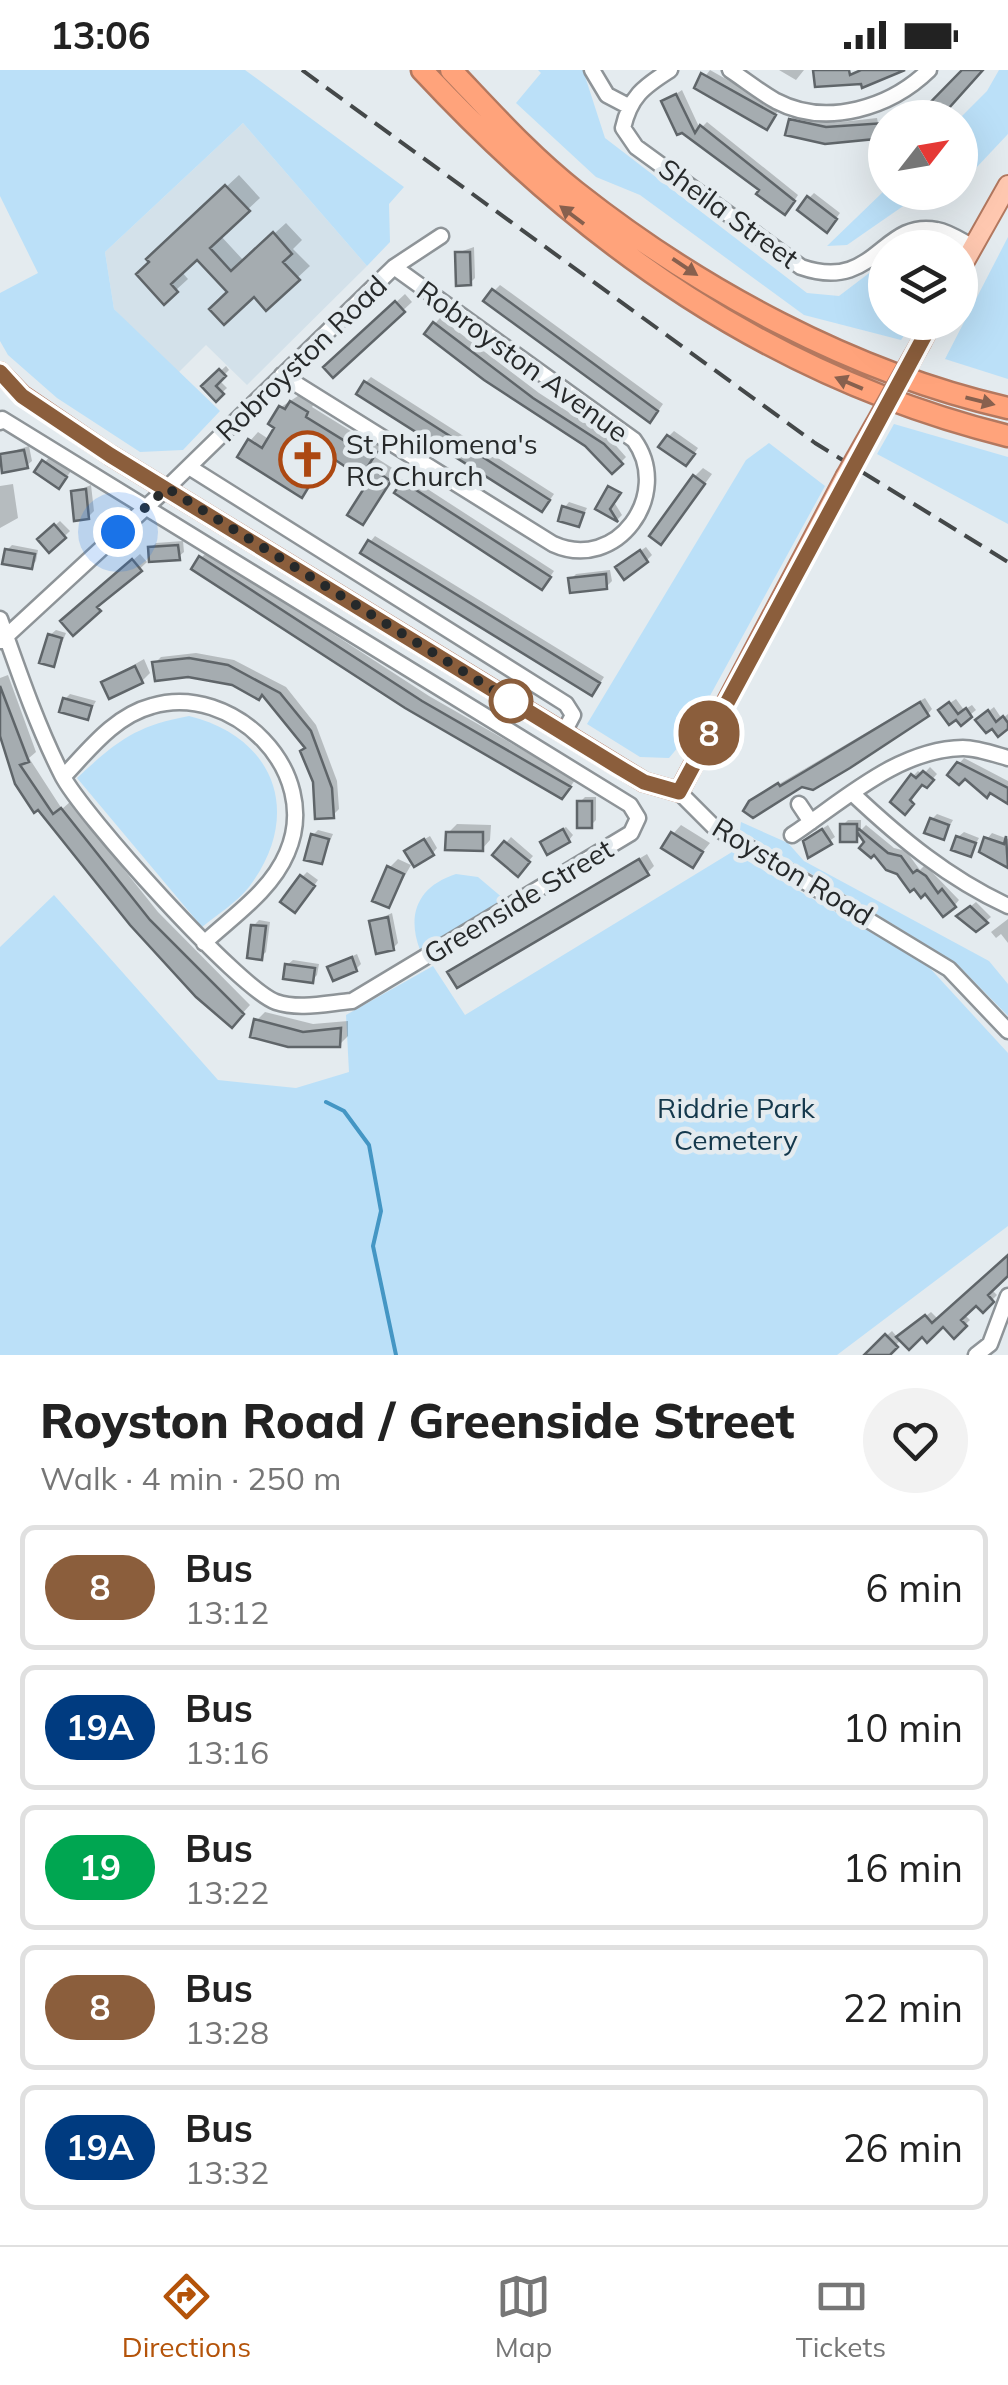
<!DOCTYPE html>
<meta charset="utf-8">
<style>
:root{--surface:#fff;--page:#f2f2f2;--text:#222;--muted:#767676;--line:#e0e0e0;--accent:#b45309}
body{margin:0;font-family:Mulish,sans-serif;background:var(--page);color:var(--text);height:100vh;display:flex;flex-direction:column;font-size:38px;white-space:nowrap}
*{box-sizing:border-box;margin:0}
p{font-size:32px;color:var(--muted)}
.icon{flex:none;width:55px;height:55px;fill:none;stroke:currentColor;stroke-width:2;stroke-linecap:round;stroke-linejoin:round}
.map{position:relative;height:1285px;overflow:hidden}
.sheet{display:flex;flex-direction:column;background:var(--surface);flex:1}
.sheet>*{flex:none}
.badge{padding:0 20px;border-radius:32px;font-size:35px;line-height:65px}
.needle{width:65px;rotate:59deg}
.buttons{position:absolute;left:868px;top:30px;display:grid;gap:20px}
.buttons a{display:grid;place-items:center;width:110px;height:110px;border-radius:50%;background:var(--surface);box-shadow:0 10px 40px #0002;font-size:50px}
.you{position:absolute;width:50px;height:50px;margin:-25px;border:8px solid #fff;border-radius:50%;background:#1a73e8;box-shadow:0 0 0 15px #1a73e833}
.map>.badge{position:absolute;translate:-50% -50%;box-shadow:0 0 0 5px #fff}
.round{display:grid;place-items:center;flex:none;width:105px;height:105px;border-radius:52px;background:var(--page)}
.headline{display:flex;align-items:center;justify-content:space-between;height:170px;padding:0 40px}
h1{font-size:48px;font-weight:800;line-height:75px}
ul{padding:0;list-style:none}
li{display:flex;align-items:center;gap:30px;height:125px;margin:0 20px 15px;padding:0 20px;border:5px solid var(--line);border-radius:15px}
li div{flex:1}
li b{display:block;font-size:38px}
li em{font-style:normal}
li .badge{min-width:110px;font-weight:700;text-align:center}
.status{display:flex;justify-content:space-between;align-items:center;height:70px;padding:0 50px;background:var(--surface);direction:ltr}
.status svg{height:28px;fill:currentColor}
.dock{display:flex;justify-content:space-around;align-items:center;height:140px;border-top:2px solid var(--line);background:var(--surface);font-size:28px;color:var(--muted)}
.dock a{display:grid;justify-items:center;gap:5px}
.dock .on{color:var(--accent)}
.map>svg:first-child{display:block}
</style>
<div class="status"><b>13:06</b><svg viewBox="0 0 49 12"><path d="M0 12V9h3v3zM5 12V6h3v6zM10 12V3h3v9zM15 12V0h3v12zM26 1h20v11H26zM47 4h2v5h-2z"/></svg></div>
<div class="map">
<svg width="1008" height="1285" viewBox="0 0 1008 1285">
<rect width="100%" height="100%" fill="#e4ebef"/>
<!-- built -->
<path fill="#d3e1ea" d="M243 53 367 196 247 315 206 275 177 304 114 239 105 182Z"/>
<!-- green -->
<path fill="#bbe0f8" d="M0 0H245L404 117 389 134 390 172 367 196 243 53 105 182 114 239 220 341 183 380 140 382 57 328 8 285 0 271V223L38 203 0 126Z
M538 0H583L605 68 807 223 839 226 885 191V252L912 253 901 270 804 245 640 125 596 107 516 33 541 3Z
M999 0H1008V64L960 115V48L987 21Z
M885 120 953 123 947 130 909 132 847 175 827 176Z
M1008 167V309L945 289Z
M894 354 1008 387V454L877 384Z
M769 373 825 416 689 664 669 688 640 687 587 654 746 390Z
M189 646C275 667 304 744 249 817 237 832 217 845 202 857L77 708C117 671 135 656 189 646Z
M741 752 788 773 804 791 989 891 1008 914V946L956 893 740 760Z
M732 782 927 895 1008 983V1156L837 1285H0V877L54 825 218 1010 296 1018 349 1002 346 945 433 896 465 945Z
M456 804 478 807 504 829 420 880C406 843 419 816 456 804Z"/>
<!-- shadow -->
<path fill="#0003" d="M710 0 779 39 772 51 697 17Z
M779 0H804L796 10Z
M682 20 700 59 707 52 798 125 790 137 682 60 664 32Z
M926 40 928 48H897Z
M796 45 832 53 877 48 878 53 885 51V68L825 72 791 50Z
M239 105 260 128 220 165 244 191 286 153 302 170 293 179 310 196 266 237 254 224 230 222 197 186 181 201 188 209 164 231 152 192 161 177Z
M814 123 840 143 832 154 809 128Z
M474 177 475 208 470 213 457 183Z
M500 215 663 334 656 344 494 221Z
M405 224 412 232 333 305 326 297Z
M440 248 539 323 610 369 626 387 612 401 585 376 522 335 427 263Z
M226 296 229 300 219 310 227 318 216 328 204 316Z
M371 307 554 424 547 434 366 312Z
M301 324 315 332 312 337 354 363 384 373 375 387 397 401 363 452 371 411 330 384 302 424 250 371 258 362 270 370 281 337Z
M674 361 698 378 691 388 669 366Z
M29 376 32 391 26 396 1 385Z
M50 386 71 401 64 411 37 402Z
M703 398 712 404 669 463 695 406Z
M409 407 554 501 547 511 398 423Z
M13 414 18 448 0 458V416Z
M91 415 94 441 88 447 74 422Z
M569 432 587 438 579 454 564 438Z
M614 432 622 445 618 449 598 438Z
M60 451 70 461 50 480 40 469Z
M375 466 604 607 597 618 370 472Z
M183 471 184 482 178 487 151 478 156 473Z
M12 475 38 480 36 491 31 497 7 480Z
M646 477 652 485 647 490 623 493Z
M207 482 429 626 575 710 568 720 562 726 201 488Z
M140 484 147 492 73 562 70 545Z
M610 500 612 511 606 517 571 509 576 504Z
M56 560 66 563 53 595 50 565Z
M196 583 234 590 286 617 316 655 337 711 339 739 333 745 316 711 307 677 263 623 155 593 161 587Z
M144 589 150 603 142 611 104 612Z
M8 605 36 682 29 688 62 739 70 732 158 842 250 935 232 955 39 736 0 662V608Z
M70 624 96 631 87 647 65 629Z
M925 628 932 639 927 645 802 714 757 727Z
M956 629 964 640 972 635 976 640 961 652 947 635Z
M994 637 1002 649 1008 644V656L998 664 984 645Z
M964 688 1008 711V729L965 706 950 704Z
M930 697 937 704 927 715 923 712 905 742 913 706 918 701 923 705Z
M585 727H596V750L591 755 580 732Z
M937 744 953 750 943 767 932 749Z
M848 750H861V760L866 755 894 778 906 781 920 800 924 796 931 801 959 830 954 836 926 820 861 764 856 770 843 755Z
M457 754 491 755 490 770 482 779 448 763Z
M681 755 710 773 692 795 673 764Z
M828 755 835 767 809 785 805 778 811 766Z
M566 757 573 765 569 770 548 767Z
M318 760 333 764 321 792 313 765Z
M964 762 979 768 970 784 958 767Z
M992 763 1008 769V794L1000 792 987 769Z
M430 766 437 778 432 784 413 776Z
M511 767 533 786 518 803 495 785Z
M647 784 654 796 647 803 450 903Z
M398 789 411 795 388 835 389 798Z
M307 802 318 810 300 835 302 807Z
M976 832 991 847 976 859 965 841Z
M392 843 398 873 393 878 372 852Z
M1008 849V873L1001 864 996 868 991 862Z
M259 850 270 852 266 882 261 887 253 856Z
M357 884 361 894 356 899 330 897Z
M293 890 319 894 317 905 312 910 287 895Z
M265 942 313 954 348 951V966L339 975 257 950Z
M1008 1185V1204L991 1219 997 1225 983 1239 976 1232 964 1244 970 1250 954 1265 944 1254 902 1269 885 1285H865L892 1261 898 1268 931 1242 939 1250Z"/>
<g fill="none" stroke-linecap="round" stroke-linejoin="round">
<!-- stream -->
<path stroke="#4496c4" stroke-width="4" d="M326 1032 344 1041 369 1075 381 1141 373 1176 396 1285"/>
</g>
<!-- building -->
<path fill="#a5acb0" stroke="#5f6569" stroke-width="2.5" d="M813 0H849L850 5 861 0H905L862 18 861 14 815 17Z
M962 0H983L940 48H915Z
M701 3 776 45 767 60 694 18Z
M676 24 695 63 700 55 795 131 785 145 756 124 759 120 682 63 677 65 661 31Z
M789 49 826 57 885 53V68L825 74 785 65Z
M225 115 250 141 210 178 231 201 273 162 292 184 283 192 300 210 266 241 254 227 224 255 209 239 227 222 197 190 171 214 178 222 164 235 136 204 149 192 146 189Z
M807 126 837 149 827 163 797 140Z
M455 182H470L471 215 456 216Z
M492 219 658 341 650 353 483 231Z
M395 231 405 242 333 308 323 297Z
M433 252 533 328 604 374 623 394 612 404 585 376 484 310 424 264Z
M219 299 226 306 216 316 224 324 216 332 201 316Z
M364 311 550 430 542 442 356 324Z
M290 331 308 342 306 347 345 371 377 382 368 396 391 411 363 455 347 445 368 412 328 385 302 428 237 387 248 369 262 378 274 358 268 354 279 336 285 339Z
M667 365 695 384 686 396 658 377Z
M24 380 28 398 2 403 0 384Z
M42 390 67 407 59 419 34 402Z
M693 405 705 414 661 475 649 466Z
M402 411 551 507 542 520 394 423Z
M608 416 621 423 610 439 618 452 595 439Z
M86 419 89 449 74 451 71 421Z
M562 436 584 443 579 457 558 451Z
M54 454 66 468 49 483 37 469Z
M368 470 600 613 592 626 360 483Z
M178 475 180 490 149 492 148 477Z
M5 479 35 484 32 499 2 494Z
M640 480 648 492 624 510 615 497Z
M199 486 422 631 571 717 562 729 405 638 191 499Z
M132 489 142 501 97 537 101 541 73 566 60 551Z
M606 504 607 519 570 523 568 508Z
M48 564 62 568 54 597 39 593Z
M189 588 228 595 280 623 311 661 332 718 334 748 315 749 313 712 300 681 305 678 262 625 259 630 232 615 188 607 155 611 152 592Z
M135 596 143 613 109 629 101 612Z
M0 616 29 692 20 695 53 744 61 738 150 850 244 944 232 958 196 927 130 855 38 740 34 743 15 714 0 666Z
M63 628 92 636 88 650 59 642Z
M920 632 929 646 850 698 813 720 802 717 753 748 743 741 749 731 778 713 780 716 807 700Z
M949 632 958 644 966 638 972 647 961 656 956 650 949 655 938 640Z
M988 640 996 652 1003 646 1008 653V659L998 667 992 659 986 663 975 650Z
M957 692 1008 718V734L990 723 987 728 965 709 959 715 947 705Z
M923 701 934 710 927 718 922 715 910 730 914 734 905 745 890 732 911 704 916 708Z
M577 731H592V758H577Z
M930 748 949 755 944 770 924 763Z
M840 754H857V761L859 759 888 783 901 786 913 803 917 800 926 806 938 823 942 819 956 837 943 847 925 824 921 828 914 819 910 822 897 804 886 800 874 785 871 788 859 778 864 772 857 762V772H840Z
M563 759 570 772 547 785 540 772Z
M822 759 832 774 808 788 803 771Z
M446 762H483V781L445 780Z
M671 762 703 782 693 798 661 778Z
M311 764 329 769 322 794 304 790Z
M956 766 976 773 971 787 951 780Z
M1006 766 1008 798 979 782 984 767 1004 774Z
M424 769 434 785 414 797 404 781Z
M504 771 530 792 518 807 492 785Z
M639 789 649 805 457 918 447 902Z
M387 796 404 804 389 838 372 831Z
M300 805 315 816 295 843 280 832Z
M970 836 988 853 976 862 956 846Z
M388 847 394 880 376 884 369 851Z
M251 855 266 856 262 890 247 888Z
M352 887 357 901 333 911 327 897Z
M285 894 315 898 313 913 283 909Z
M254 949 303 962 341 958 340 977H288L250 967Z
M1008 1185V1206L988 1225 994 1232 983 1243 976 1236 961 1250 967 1256 954 1269 943 1257 927 1273 922 1267 909 1280 896 1267 925 1245 932 1253Z
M885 1264 898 1277 890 1285H864Z"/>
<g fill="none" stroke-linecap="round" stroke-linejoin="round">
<defs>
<path id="minor" d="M592 0 607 25 628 36
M670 0C643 17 630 27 623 58L636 77 801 197C876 223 881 149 937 160 949 162 962 171 973 177
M730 0C745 10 760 22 776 31 827 58 891 37 929 0
M282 305 553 474C617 503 673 424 634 370L394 197
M0 352 2 349 630 735 638 748 631 763 352 931C328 933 299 940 276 932 239 919 81 743 62 705 37 656 18 600 0 549
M189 397 566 634 573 645 563 664
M1 571 167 418 394 197 441 166
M63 707C88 681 114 646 152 636 232 612 323 701 287 783 271 821 233 846 204 873
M679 722 713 756 949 899 1008 961
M853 724C901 769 948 808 1008 836
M799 734 811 752
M792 765C843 731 898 679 963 678 977 678 994 684 1008 688
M976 1285 990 1274 1008 1226"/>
<path id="major" d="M960 200 1008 115
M922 271 932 252
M0 302 22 325 110 385 644 712 679 722 845 407"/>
<path id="highway" d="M422 0C585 175 773 308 1008 366
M451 0C491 42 530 86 576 122 700 220 854 303 1008 338"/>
</defs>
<!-- minor casing -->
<use href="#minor" stroke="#8e9498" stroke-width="19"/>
<!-- major casing -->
<use href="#major" stroke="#b3785f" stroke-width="22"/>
<!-- highway casing -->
<use href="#highway" stroke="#b3785f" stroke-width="25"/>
<!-- minor -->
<use href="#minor" stroke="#fff" stroke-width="14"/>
<!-- major -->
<use href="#major" stroke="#ffc8b0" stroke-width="18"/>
<!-- highway -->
<use href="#highway" stroke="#ffa37b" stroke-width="20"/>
<!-- rail -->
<path stroke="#444849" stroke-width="4" stroke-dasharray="20 10" stroke-linecap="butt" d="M302 0 815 373 1008 492"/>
<defs>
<path id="major-bridge" d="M845 407 922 271"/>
</defs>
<!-- major-bridge casing -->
<use href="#major-bridge" stroke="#b3785f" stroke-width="22" stroke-linecap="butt"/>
<!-- major-bridge -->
<use href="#major-bridge" stroke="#ffc8b0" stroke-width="18"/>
</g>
<!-- one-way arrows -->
<defs><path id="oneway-solid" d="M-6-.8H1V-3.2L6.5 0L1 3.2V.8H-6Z" transform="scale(2.5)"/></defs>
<g fill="#88604e">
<use href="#oneway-solid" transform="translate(572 145) rotate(-143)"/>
<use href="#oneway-solid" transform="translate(685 197) rotate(34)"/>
<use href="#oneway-solid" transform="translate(849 313) rotate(-157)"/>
<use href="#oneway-solid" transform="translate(980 331) rotate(14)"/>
</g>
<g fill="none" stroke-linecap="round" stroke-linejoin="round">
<defs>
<path id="line" d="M0 302 22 326 110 385 617 696 644 712 679 722 932 252"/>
</defs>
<!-- line casing -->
<use href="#line" stroke="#fff" stroke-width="22"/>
<!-- line -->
<use href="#line" stroke="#8b5e3c" stroke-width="15"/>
<!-- walk -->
<path stroke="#26292a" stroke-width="10" stroke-dasharray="0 18" d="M118 462 167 418 511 631"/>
</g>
<!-- icons -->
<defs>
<symbol id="church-ring" viewBox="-11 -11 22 22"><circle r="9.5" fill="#e4ebef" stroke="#ac4812" stroke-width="1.5"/><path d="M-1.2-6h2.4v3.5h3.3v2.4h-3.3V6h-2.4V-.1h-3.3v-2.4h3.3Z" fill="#ac4812"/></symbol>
</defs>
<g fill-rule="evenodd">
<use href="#church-ring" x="276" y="358" width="63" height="63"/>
</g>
<!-- markers -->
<circle fill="#fff" stroke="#8b5e3c" stroke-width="5" cx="511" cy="631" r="20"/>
<g text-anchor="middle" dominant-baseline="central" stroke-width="9" stroke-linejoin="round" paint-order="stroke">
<!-- street labels -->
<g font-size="28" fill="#26292a" stroke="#e4ebef">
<text transform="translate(729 143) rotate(36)">Sheila Street</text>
<text transform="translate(301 288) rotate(-44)">Robroyston Road</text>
<text transform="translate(523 291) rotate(36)">Robroyston Avenue</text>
<text transform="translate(793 801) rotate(31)">Royston Road</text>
<text transform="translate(518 831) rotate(-31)">Greenside Street</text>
</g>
<!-- poi labels -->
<g font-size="28" fill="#26292a" stroke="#e4ebef" text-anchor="start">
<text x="346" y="373">St Philomena's<tspan x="346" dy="32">RC Church</tspan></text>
</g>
<!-- park labels -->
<g font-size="28" fill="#14384c" stroke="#e4ebef">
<text x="736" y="1037">Riddrie Park<tspan x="736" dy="32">Cemetery</tspan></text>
</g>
</g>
</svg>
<div class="buttons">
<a><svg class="needle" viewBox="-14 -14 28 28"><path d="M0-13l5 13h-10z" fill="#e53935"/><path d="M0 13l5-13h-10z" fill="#767676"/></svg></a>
<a><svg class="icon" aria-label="layers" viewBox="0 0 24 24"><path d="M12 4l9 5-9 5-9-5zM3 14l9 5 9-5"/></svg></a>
</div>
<div class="you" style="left:118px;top:462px"></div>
<b class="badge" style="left:709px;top:663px;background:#8b5e3c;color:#fff">8</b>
</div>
<section class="sheet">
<div class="headline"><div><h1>Royston Road / Greenside Street</h1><p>Walk · 4 min · 250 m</p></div><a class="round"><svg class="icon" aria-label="heart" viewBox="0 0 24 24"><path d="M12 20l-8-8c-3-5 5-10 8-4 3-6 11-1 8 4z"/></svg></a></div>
<ul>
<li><span class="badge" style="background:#8b5e3c;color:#fff">8</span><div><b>Bus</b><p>13:12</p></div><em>6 min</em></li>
<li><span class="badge" style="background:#003b80;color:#fff">19A</span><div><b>Bus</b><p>13:16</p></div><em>10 min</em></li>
<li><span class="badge" style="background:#00a651;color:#fff">19</span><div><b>Bus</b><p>13:22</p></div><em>16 min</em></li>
<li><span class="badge" style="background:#8b5e3c;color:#fff">8</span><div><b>Bus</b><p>13:28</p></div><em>22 min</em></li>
<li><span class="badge" style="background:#003b80;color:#fff">19A</span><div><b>Bus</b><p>13:32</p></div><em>26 min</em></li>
</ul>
</section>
<nav class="dock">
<a class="on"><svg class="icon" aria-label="directions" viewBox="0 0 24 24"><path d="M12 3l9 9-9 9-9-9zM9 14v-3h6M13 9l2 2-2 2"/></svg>Directions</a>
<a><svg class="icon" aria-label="map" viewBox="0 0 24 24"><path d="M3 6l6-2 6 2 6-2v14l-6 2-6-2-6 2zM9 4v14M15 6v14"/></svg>Map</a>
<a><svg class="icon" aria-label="tickets" viewBox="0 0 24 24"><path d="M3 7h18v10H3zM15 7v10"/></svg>Tickets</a>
</nav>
